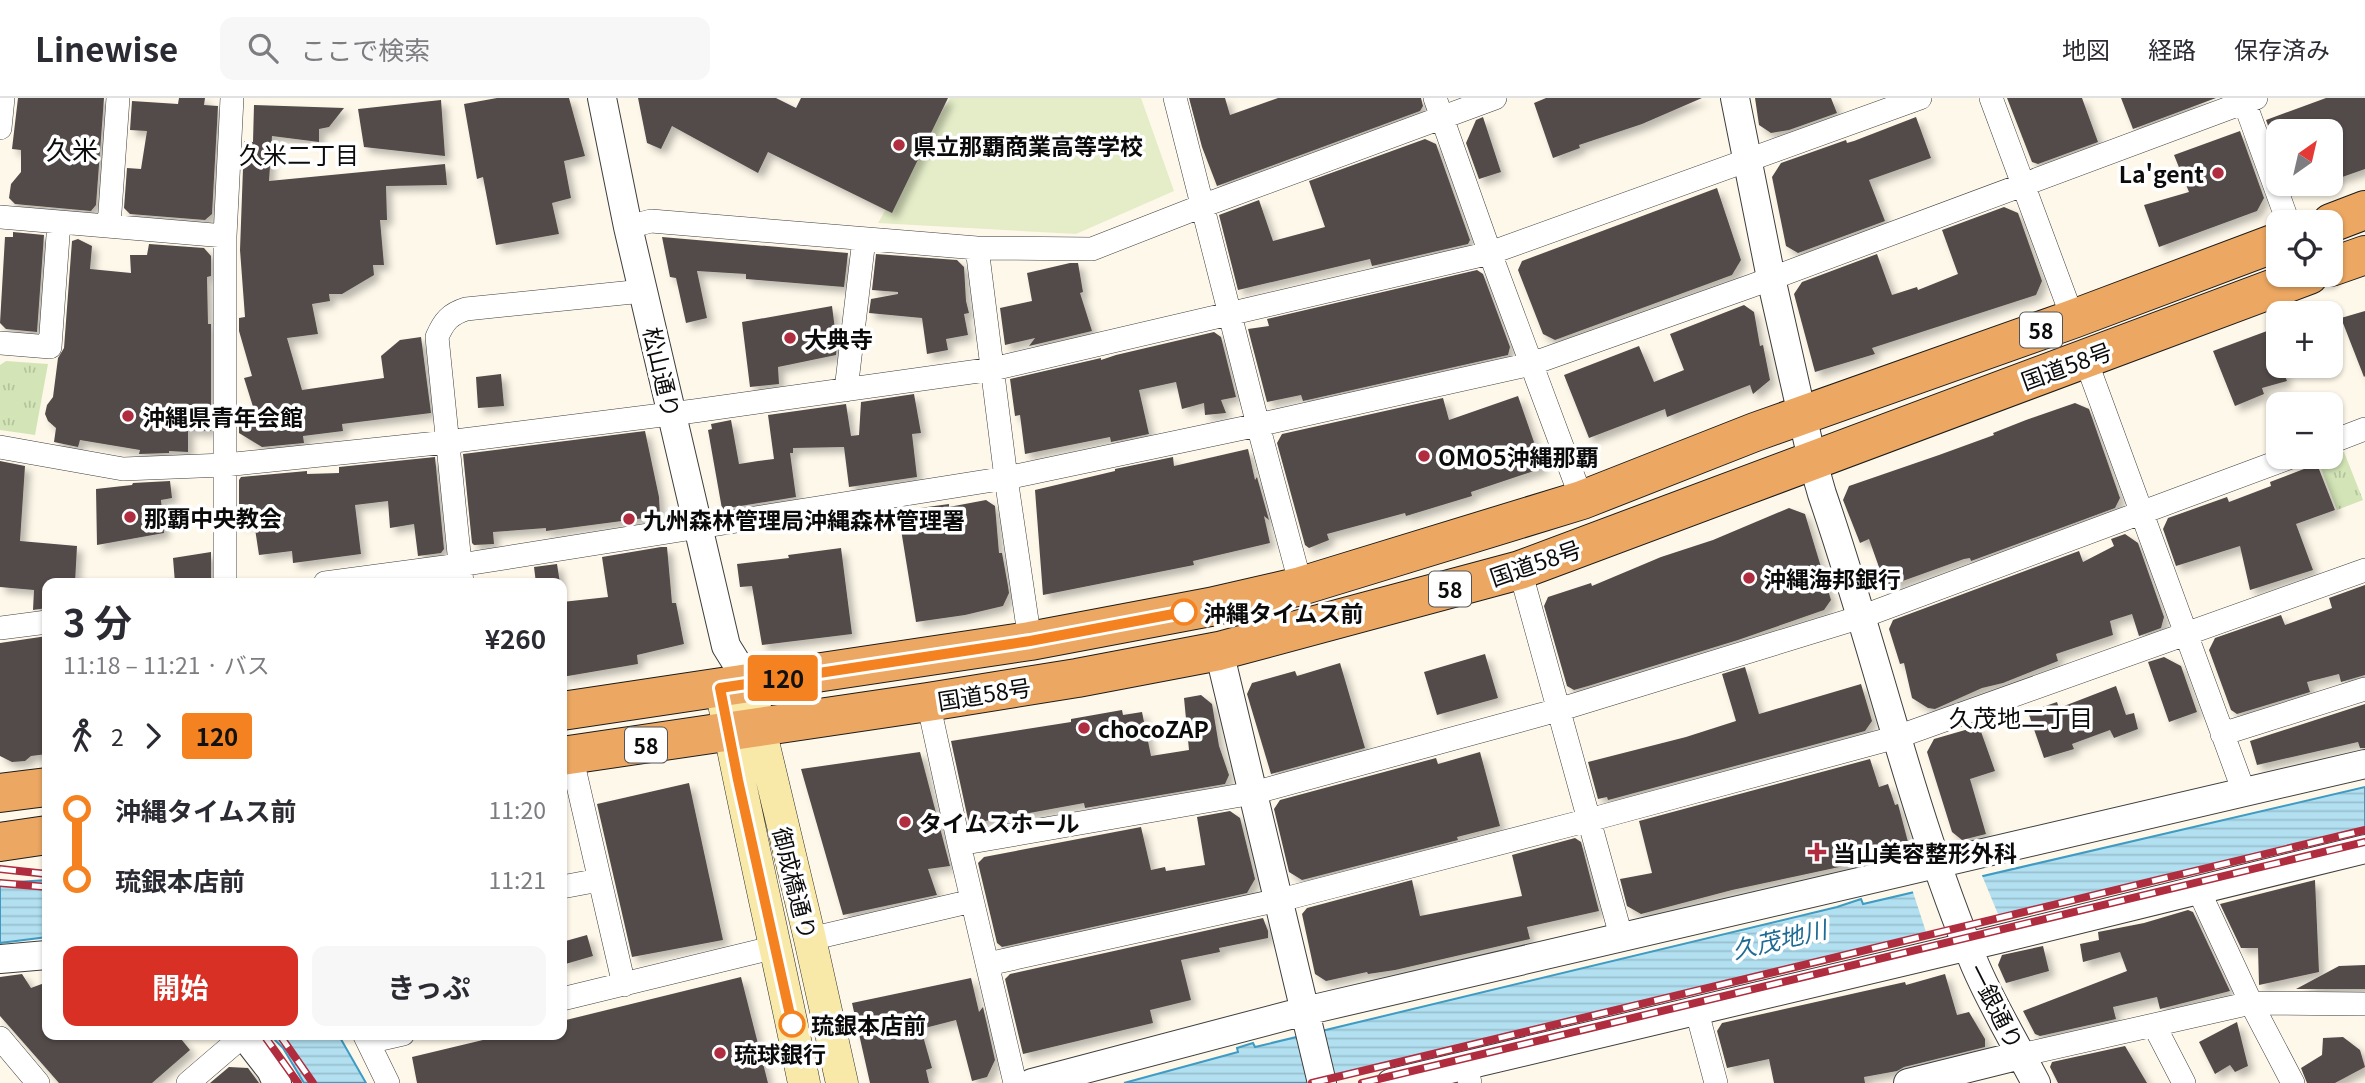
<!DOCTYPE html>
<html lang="ja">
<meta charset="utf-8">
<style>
:root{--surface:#fff;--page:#f7f7f7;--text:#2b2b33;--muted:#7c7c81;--line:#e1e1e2;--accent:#d93025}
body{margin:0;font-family:Georgia,"Noto Sans JP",serif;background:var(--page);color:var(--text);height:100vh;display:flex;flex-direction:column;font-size:26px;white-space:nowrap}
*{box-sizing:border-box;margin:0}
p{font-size:23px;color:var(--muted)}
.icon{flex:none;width:38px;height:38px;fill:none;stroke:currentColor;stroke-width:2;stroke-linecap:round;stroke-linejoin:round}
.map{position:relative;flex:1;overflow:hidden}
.side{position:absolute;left:42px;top:480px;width:525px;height:462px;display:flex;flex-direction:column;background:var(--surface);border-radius:14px;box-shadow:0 2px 5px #0004}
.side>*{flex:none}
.badge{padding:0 14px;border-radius:5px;font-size:24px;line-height:46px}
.needle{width:46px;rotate:34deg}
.fabs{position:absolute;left:2266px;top:21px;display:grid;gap:14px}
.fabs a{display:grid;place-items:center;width:77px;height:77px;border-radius:14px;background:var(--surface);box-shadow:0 2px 5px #0004;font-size:35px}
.map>.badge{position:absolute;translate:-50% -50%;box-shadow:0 0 0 4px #fff}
.legs{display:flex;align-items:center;gap:10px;height:77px;padding:0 21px;font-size:23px}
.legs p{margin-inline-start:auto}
.summary{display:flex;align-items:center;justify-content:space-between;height:119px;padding:0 21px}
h1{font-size:38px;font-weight:700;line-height:52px}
.action{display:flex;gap:14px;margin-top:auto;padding:14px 21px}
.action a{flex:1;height:80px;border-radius:14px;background:var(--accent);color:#fff;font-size:28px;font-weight:700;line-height:80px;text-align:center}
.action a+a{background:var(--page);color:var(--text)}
ul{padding:0 21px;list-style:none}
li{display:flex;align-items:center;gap:24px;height:70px;font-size:26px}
li i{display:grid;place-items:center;width:10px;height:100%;margin:0 9px;background:currentColor}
li i::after{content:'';width:18px;height:18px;margin:-9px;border:5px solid;border-radius:50%;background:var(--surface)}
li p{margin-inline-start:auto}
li:first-child i{background:linear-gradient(#0000 50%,currentColor 0)}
li:last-child i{background:linear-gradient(currentColor 50%,#0000 0)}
header{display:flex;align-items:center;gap:42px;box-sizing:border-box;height:98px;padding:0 35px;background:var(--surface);border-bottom:2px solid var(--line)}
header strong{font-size:33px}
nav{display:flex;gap:38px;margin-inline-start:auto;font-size:24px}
.search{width:490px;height:63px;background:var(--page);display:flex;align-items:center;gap:18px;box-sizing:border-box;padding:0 24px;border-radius:14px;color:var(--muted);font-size:26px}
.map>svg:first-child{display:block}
</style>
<header>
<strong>Linewise</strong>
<div class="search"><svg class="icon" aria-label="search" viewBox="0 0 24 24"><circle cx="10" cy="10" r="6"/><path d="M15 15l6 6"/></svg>ここで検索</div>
<nav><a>地図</a><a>経路</a><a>保存済み</a></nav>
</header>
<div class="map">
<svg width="2365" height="985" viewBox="0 0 2365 985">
<defs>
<pattern id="park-tufts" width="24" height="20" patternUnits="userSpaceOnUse" patternTransform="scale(1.75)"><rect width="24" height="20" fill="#d3e5b7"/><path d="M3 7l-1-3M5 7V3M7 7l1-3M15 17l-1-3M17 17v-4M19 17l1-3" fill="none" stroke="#b4c39c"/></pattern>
<pattern id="water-rules" width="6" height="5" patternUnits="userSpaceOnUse" patternTransform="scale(1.75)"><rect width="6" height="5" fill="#b2e0f1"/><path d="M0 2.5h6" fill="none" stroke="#98bfcd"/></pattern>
<filter id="shadow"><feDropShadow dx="5.5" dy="5.5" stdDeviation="3.5" flood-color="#0004"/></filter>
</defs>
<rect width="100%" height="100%" fill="#fef8ea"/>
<!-- park -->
<path fill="url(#park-tufts)" d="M6 263 48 266 35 337 0 332V267Z
M2344 354 2363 402 2337 412 2318 363Z"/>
<!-- pitch -->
<path fill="#e4edc8" d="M950 0H1141L1174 93 1076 136 878 125Z"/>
<!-- water -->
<path fill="url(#water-rules)" stroke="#3e9bc3" stroke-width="2" d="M2365 689V730L1305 985H1124L1238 954 1237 950 1253 945 1255 949 1837 809 1861 801 1863 806Z
M47 782V839L0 845V785Z
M269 936H338L366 985H304L283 950Z"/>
<!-- pier -->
<path fill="#fef8ea" d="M1981 775 2000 821 1927 837 1912 791Z"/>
<!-- building -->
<path fill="#534b48" filter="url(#shadow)" d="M18 0H104L96 107 91 113 15 106 9 100 11 86 21 74V52L12 51Z
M179 0H205L204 7 218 8 212 116 205 122 130 116 124 110 127 70 141 71 147 33 130 32 132 3 178 6Z
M497 0H569L585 58 564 63 571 100 552 105 559 136 496 147 483 79 477 81 464 6Z
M638 0H776L796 10 801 0H948L892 115 768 54 758 75 672 28 661 51 647 45Z
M1189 0H1225L1230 17 1278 0H1421L1423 8 1420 13 1217 88 1202 49Z
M1546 0H1702L1642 26 1579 47 1580 50 1553 60 1534 5Z
M1755 0H1831L1837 15 1789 32 1771 35 1759 27Z
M2007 0H2082L2098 44 2038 66 2032 64Z
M2121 0H2216L2133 31Z
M2326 0H2365V71L2331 83V33H2278V48L2276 49 2266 22Z
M441 2 445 58 364 49 358 11Z
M254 7 344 10 329 29 319 31V44L272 38 269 83 445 66 447 87 386 88 387 122H380L384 167H373L374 177 342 196H329L330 203 312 206 318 236 287 240 302 292 384 280 381 258 400 242 421 239 431 315 342 326 343 333 303 338 304 345 262 349 239 335V317L255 315 244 280 252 278 239 233V220L245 219 240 152 244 43 253 44Z
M1483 19 1501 74 1479 81 1466 45 1476 22Z
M1916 19 1931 60 1869 82 1885 123 1798 155 1786 148 1772 79 1781 65 1846 42 1847 45 1854 43Z
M2240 33 2264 100 2257 113 2159 149 2144 107 2189 94 2174 57Z
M1425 41 1436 46 1470 142 1468 146 1372 168 1370 161 1238 192 1219 117 1259 102 1273 143 1325 129 1309 83Z
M1717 90 1741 162 1732 177 1555 242 1543 236 1518 172 1522 163Z
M2004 109 2018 115 2042 183 2036 197 1872 250 1875 256 1815 274 1794 196 1802 184 1877 156 1892 197 1917 189 1918 192 1958 176 1942 132Z
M13 134 44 137 37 234 6 231 0 225 5 139H13Z
M662 139 848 155 844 189 746 181V176L697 173 707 220 686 225 676 180 670 179Z
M78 141 92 148 90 171 131 175 130 157H147L149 146 204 150 211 158V178L207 179 208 226H211V333L188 332V354L169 353V355L139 356 140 352 80 342 78 349 54 344 56 330 48 323 45 316 47 307 53 299 58 260 64 250 72 143Z
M876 156 957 162 964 169 966 203 969 215 964 216 968 237 946 241 948 252 927 256 922 220 869 215 871 201 898 196V194L872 192Z
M1070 165H1078L1083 194 1080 195 1092 233 1029 248 1035 240 1005 247 1000 210 1032 203 1027 175Z
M1477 172 1483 176 1510 249 1508 257 1303 303 1301 297 1267 304 1248 231 1269 228 1267 221Z
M1744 207 1754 214 1760 248 1763 247 1770 282 1753 296 1750 287 1667 319 1665 311 1589 340 1564 277 1639 248 1654 284 1684 272 1670 236Z
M832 208 837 247 836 257 778 269 779 286 750 289 742 224Z
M2365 213V278L2364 279 2341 220Z
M2267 233 2278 262V268H2281L2287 283 2262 290 2264 296 2235 308 2213 253Z
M1214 234 1221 239 1236 299 1221 302 1226 315 1205 317 1204 305 1182 311 1176 284 1139 292 1149 336 1111 344 1110 339 1025 356 1020 317 1015 318 1010 281 1101 260V262L1116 257Z
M501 276 504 308 478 310 476 279Z
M914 296 921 335 912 336 917 379 849 389 844 349 793 350V355H790L796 399 722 411 708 332 712 331 711 326 731 322 739 366 758 363 774 361 768 317 846 306 851 338 859 337 861 304Z
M1518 298 1543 370 1471 394 1472 398 1406 418 1405 415 1327 436 1329 442 1309 450 1305 447 1277 345 1282 336 1443 300 1449 322Z
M2075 305 2089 311 2120 400 2115 410 1971 463 1970 460 1964 461 1886 489 1869 441 1860 445 1843 402 1849 388 1939 357 1994 337 1993 335 2026 322Z
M645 333 659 399 660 418 546 433V430L493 434 494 446 474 447 472 445 463 356Z
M1248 351 1255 382 1257 379 1269 422 1264 418 1270 445 1193 463 1194 467 1043 497 1035 392 1115 373V371L1173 359 1174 368Z
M435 359 444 451 441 455 418 458 414 426 390 430 388 403 355 407 361 456 293 465 292 453 259 457 254 424 239 426V382L241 379 307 373V376L339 375V369Z
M0 363 25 368 20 443 77 448 75 485H47V510L33 512 34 492 0 489Z
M2317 366 2335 412 2296 426 2313 472 2250 492 2240 448 2176 468 2163 431 2168 420 2227 399 2229 404 2271 388 2270 384Z
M170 383 172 400 161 402 164 435 97 447 96 391 132 387 133 385Z
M986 402 995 408 999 455H1002L1008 488 1009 495 1003 508 965 517 916 524 898 413 949 406V409Z
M1789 410 1805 416 1831 502 1824 512 1738 542 1588 588 1574 592 1567 588 1544 508 1548 499 1591 485 1592 488 1661 459 1713 442Z
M2125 436 2138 445 2164 519 2161 530 2139 538 2132 516 2110 523 2113 537 2056 556 2058 563 2003 585 1982 590 1935 611 1928 610 1912 600 1904 565 1900 566 1889 531 1893 522 2079 453 2083 464 2114 448 2111 441Z
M661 449H667L672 505H676L684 546 637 557 638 566 562 579V504L608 499 602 459Z
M841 450 852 536 762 547 752 488 740 489 737 466 789 460 788 457Z
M211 454V481L207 485H175L173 460Z
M557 466 560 485H536L534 469Z
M2365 487V577L2341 584 2339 576 2307 584 2310 594 2237 616 2231 612 2209 552 2215 540 2281 517 2285 527 2332 510 2329 500Z
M47 538V656L31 658 25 663 12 664 0 658V545Z
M1485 556 1498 600 1437 617 1424 574Z
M2164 559 2181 568 2197 614 2169 624 2148 564Z
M1340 565 1365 650 1271 676 1247 596 1252 585 1295 573 1297 578Z
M1745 569 1759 616 1861 586 1872 623 1865 633 1612 701 1608 702 1607 699 1598 701 1588 664 1686 639 1736 623 1722 576Z
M2116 588 2126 617 2134 615 2138 631 2114 640 2110 632 2072 646 2074 651 2044 660 2028 614 2057 604 2059 610Z
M1201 597 1212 606 1219 648 1229 677 1225 686 1085 710 1084 705 969 726 951 643 1071 624V621L1122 612 1123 617 1142 614 1151 658 1189 652 1184 600Z
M2365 606V650H2360L2358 644 2257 667 2250 643Z
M1979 628 1995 673 1970 681 1986 736 1962 742 1952 734 1927 654 1934 641Z
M920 654 950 768 928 771 937 797 843 817 801 671Z
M1480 654 1500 728 1457 739 1458 742 1302 782 1289 774 1274 711 1280 702 1436 660 1438 666Z
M1870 661 1879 689 1888 686 1895 707 1898 706 1908 744 1906 750 1900 756 1732 792 1641 816 1627 808 1620 781 1652 775 1639 723Z
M689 685 723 842 632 859 597 706Z
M1230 713 1240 720 1255 781 1247 795 1002 849 997 845 978 765 984 759 1141 729 1151 772 1165 769 1166 773 1205 767 1197 719Z
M1575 740 1581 744 1599 813 1527 829 1530 841 1395 872 1368 876 1367 874 1326 883 1315 876 1302 816 1307 810 1412 782 1420 818 1522 798 1512 757Z
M2315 782 2319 874 2259 887 2258 850H2241L2220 806Z
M2188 812 2193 814 2230 893 2160 911 2157 899 2113 909 2116 921 2040 938 2035 936 2023 913 2127 873 2120 854 2083 864 2080 846 2099 842 2098 834 2144 825Z
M1263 820 1268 833V840L1219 850 1220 854 1181 862 1191 902 1150 912 1153 925 1023 956 1005 881 1010 876Z
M587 837 593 858 562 867V844Z
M2043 848 2049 873 2006 885 1998 867 2002 857Z
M2365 867V891H2296L2339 868Z
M22 876 31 890 47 884V936H177L190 952 152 985H59L0 918V879Z
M1945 876 1957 917 1969 914 1985 941V949L1904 969 1897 973 1864 979 1865 985H1774L1769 961 1727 970 1717 933 1722 925 1905 884 1906 887Z
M741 879 768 985H417L412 959 508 936H562V923Z
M971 880 979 914 983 909 995 962 987 979 972 983 956 922 921 931 932 970 926 972 929 985H870L852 905Z
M2237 924 2248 968 2235 974 2230 967 2215 976 2199 944Z
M2343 939 2360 952 2365 969 2335 985H2307L2301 970 2322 957 2323 940Z
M2125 948 2147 985H2058L2050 969 2052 964Z
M229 969 248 970 259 985H210Z"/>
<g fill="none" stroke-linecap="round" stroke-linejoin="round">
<defs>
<path id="minor" d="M1175 0 1258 327 1301 488
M1435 0 1490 155 1582 402
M1991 0 2073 221
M2243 0 2288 124
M0 30 3 0
M0 119 225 138
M109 128 118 0
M628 129 651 123 977 150 1092 151 1202 108 1495 0
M977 150 1006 380 1030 543
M0 245 50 249 59 124
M2085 260 2244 694
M846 292 864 141
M2331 344 2365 331
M0 349 123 371 225 367 447 344 694 313 993 271 1490 155 1920 0
M1520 472 1621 838
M225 485V138L232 0
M325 485 460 467 1006 380 1258 327 1531 266 1751 188 2256 0
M462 485 437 239C444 223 450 216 466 211L643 193
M0 530 47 524
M928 604 959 746 1015 985
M2222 636 2365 591
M571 657 624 887
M959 746 1253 695 1558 612 1861 519 2291 359
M562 789 599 782
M2198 791 2251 905 2293 985
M810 841 972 803
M988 866 1292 799 1589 722 1897 639 2365 472
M562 901 776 849
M1697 914 1716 985
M2154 927 2184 985
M364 936 388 985
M0 940 38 985
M368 944 403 936
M2021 957 2251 905 2365 906
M1466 968 1470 985
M188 985 244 937"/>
<path id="tertiary" d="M602 0 628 129 726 548 749 585
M1735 0 1771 180 1812 361 1822 396C1876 552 1911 714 1975 867 1992 907 2016 946 2036 985
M1219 553 1322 985
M0 861 47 857
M243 936 271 972 277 985
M1032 985 1305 913 2365 666
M1391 985 1995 842 2365 751
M1908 985 2021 957"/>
<path id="secondary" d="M749 585 810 841 842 985
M721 590C746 722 777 853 804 985"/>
<path id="trunk" d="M2331 125 2365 112
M2331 169 2365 157
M562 613 1030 543 1210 509 1301 488 1582 402 1755 334 2073 221 2278 144
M562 658 928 604 1077 580 1219 553 1520 472 2309 177
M0 695 47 689
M0 744 47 737"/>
</defs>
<!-- minor casing -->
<use href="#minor" stroke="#3e3e3e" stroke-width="24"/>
<!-- tertiary casing -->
<use href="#tertiary" stroke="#3e3e3e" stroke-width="30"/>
<!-- secondary casing -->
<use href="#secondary" stroke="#2d2d2d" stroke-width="33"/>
<!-- trunk casing -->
<use href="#trunk" stroke="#1c1c1c" stroke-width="40"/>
<!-- minor -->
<use href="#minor" stroke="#fff" stroke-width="23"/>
<!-- tertiary -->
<use href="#tertiary" stroke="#fff" stroke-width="28"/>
<!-- secondary -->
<use href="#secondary" stroke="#f9e9a9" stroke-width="32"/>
<!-- trunk -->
<use href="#trunk" stroke="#eca862" stroke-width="38"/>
<defs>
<path id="rail" d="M0 771 47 776
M0 785 47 789
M263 936 298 985
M279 936 313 985
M1312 985 2365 732
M1362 985 2365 744"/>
</defs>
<!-- rail casing -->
<use href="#rail" stroke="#b02d40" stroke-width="8"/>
<!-- rail -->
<use href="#rail" stroke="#fff" stroke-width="5" stroke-dasharray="16" stroke-linecap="butt"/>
</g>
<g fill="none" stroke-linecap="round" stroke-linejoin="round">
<defs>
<path id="line-1" d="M792 926 738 682 720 590 1030 543 1184 514"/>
</defs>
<!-- line-1 casing -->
<use href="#line-1" stroke="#fff" stroke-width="16"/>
<!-- line-1 -->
<use href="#line-1" stroke="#f58220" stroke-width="10"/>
</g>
<!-- markers -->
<g fill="#b02d40" stroke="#fff" stroke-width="2.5">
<circle cx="899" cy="47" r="7"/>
<circle cx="2218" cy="75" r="7"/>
<circle cx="790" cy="240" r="7"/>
<circle cx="128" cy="318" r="7"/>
<circle cx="1424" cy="358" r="7"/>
<circle cx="130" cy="419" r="7"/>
<circle cx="629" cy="421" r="7"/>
<circle cx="1749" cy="480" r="7"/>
<circle cx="1084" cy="630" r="7"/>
<circle cx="905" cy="724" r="7"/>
<path d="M1813.5 743.5h7v7h7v7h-7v7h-7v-7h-7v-7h7z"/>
<circle cx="720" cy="955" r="7"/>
</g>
<g fill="#fff" stroke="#f58220" stroke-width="3.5">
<circle cx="1184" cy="514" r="12"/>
<circle cx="792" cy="926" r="12"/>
</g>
<g text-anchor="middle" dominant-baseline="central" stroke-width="7" stroke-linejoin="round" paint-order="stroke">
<!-- shield labels -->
<g fill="#fff" stroke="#545454" stroke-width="2">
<rect x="2020" y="214.5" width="42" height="35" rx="5"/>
<rect x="1429" y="473.5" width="42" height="35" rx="5"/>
<rect x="625" y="629.5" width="42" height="35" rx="5"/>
</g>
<g font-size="21" font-weight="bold" fill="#0b0b0b">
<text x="2041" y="232">58</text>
<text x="1450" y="491">58</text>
<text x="646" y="647">58</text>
</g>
<!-- poi labels -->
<g font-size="23" font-weight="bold" fill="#0b0b0b" stroke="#fff" text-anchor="start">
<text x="913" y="47">県立那覇商業高等学校</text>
<text x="2204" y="75" text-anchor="end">La'gent</text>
<text x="804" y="240">大典寺</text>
<text x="142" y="318">沖縄県青年会館</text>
<text x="1438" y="358">OMO5沖縄那覇</text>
<text x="144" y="419">那覇中央教会</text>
<text x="643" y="421">九州森林管理局沖縄森林管理署</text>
<text x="1763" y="480">沖縄海邦銀行</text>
<text x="1098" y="630">chocoZAP</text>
<text x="919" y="724">タイムスホール</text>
<text x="1833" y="754">当山美容整形外科</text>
<text x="734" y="955">琉球銀行</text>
</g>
<!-- street labels -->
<g font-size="23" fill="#0b0b0b" stroke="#fff">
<text transform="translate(2066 267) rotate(-20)">国道58号</text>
<text transform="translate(663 274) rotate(77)">松山通り</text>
<text transform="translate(1535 464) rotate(-19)">国道58号</text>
<text transform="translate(984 595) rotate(-9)">国道58号</text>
<text transform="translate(796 785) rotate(76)">御成橋通り</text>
<text transform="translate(1997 908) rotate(63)">一銀通り</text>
</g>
<!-- stop labels -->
<g font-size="23" font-weight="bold" fill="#0b0b0b" stroke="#fff" text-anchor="start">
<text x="1203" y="514">沖縄タイムス前</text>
<text x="811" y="926">琉銀本店前</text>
</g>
<!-- neighbourhood labels -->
<g font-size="24" fill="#0b0b0b" stroke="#fff">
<text x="299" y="55">久米二丁目</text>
<text x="2021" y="618">久茂地二丁目</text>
</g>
<!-- water labels -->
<g font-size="24" font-style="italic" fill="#1e6b93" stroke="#fff">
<text transform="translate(1779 840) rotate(-13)">久茂地川</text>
</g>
<!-- quarter labels -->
<g font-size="26" fill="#0b0b0b" stroke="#fff">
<text x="72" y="50">久米</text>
</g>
</g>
</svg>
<div class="fabs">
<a><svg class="needle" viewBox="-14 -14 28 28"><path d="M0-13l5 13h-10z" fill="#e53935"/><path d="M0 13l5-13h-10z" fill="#7c7c81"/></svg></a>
<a><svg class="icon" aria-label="locate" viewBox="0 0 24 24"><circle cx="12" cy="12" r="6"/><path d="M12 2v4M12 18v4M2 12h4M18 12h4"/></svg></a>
<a>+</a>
<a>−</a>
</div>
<b class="badge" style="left:783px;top:580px;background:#f58220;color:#111">120</b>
<section class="side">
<div class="summary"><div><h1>3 分</h1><p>11:18 – 11:21 · バス</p></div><b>¥260</b></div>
<div class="legs"><svg class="icon" aria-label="walk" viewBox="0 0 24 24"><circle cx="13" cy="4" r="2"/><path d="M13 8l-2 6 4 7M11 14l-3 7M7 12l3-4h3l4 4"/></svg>2<svg class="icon" aria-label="forward" viewBox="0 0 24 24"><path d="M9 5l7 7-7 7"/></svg><b class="badge" style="background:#f58220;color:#111">120</b></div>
<ul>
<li><i style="color:#f58220"></i><b>沖縄タイムス前</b><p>11:20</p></li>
<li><i style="color:#f58220"></i><b>琉銀本店前</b><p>11:21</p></li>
</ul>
<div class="action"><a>開始</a><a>きっぷ</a></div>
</section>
</div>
